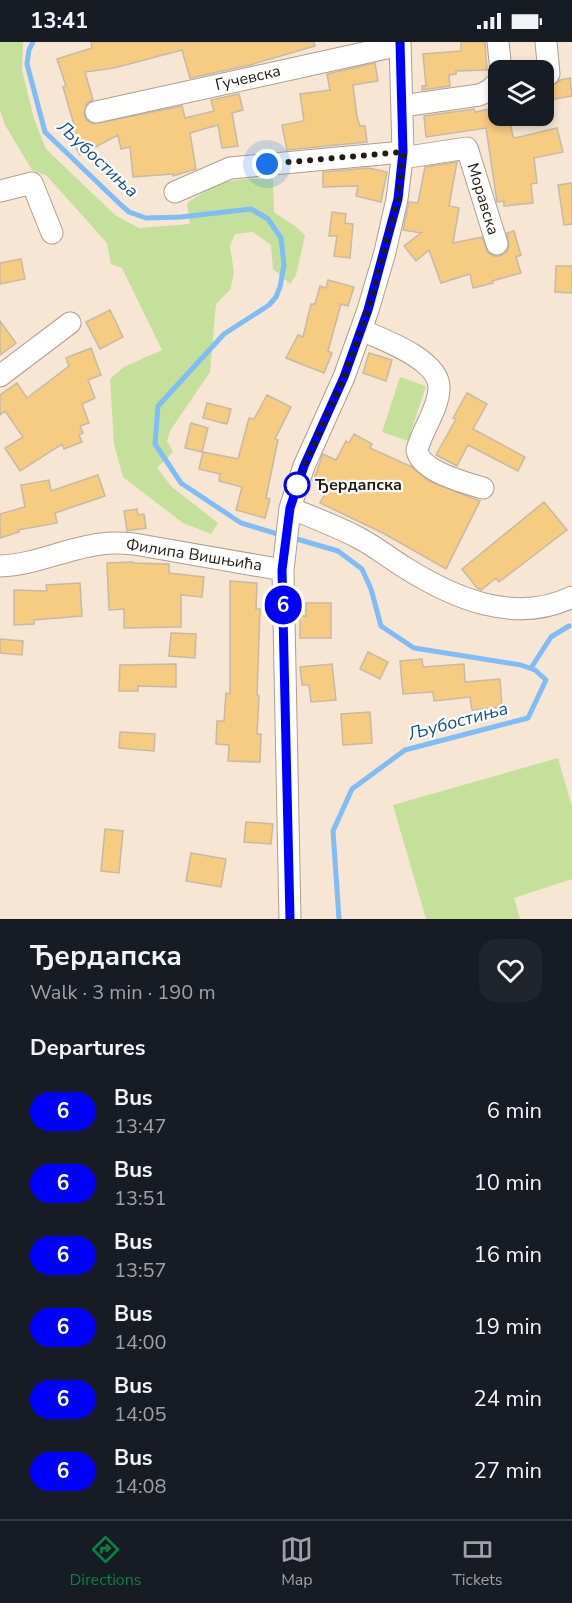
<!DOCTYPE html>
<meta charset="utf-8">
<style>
:root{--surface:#171b24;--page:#20242c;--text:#f1f3f6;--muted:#9ea1a6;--line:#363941;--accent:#0b8043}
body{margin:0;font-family:"Nunito Sans",sans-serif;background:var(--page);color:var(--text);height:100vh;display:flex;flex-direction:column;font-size:22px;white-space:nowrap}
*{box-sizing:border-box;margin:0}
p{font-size:20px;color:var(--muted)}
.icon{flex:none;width:33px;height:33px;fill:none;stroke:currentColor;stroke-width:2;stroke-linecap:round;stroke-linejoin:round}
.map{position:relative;height:877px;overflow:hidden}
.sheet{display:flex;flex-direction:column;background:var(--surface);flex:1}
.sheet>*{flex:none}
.badge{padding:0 12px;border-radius:20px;font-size:21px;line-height:39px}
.fabs{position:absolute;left:488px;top:18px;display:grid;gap:12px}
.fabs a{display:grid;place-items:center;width:66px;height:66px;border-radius:12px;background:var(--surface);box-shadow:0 3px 9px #0003;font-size:30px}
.you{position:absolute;width:30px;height:30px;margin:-15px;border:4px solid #fff;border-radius:50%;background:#1a73e8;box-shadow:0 0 0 9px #1a73e833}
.map>.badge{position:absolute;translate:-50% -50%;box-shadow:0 0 0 3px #fff}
h2{padding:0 30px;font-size:22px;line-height:54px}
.round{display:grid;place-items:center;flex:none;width:63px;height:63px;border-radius:18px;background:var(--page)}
.headline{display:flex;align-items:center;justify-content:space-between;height:102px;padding:0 30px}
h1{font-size:28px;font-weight:700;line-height:45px}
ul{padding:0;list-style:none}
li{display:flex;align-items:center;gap:18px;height:72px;padding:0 30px}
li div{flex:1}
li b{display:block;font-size:22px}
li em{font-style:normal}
li .badge{min-width:66px;font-weight:700;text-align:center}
.status{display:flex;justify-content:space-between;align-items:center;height:42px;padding:0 30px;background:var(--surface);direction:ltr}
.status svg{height:16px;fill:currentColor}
.tabs{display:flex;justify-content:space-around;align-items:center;height:84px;border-top:2px solid var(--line);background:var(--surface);font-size:16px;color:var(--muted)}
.tabs a{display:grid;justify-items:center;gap:3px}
.tabs .active{color:var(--accent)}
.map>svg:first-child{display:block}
</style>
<div class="status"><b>13:41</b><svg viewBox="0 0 49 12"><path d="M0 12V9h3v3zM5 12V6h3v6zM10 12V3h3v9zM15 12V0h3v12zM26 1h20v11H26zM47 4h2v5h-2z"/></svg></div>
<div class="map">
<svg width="572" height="877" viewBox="0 0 572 877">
<rect width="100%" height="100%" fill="#f6e6d3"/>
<!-- green -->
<path fill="#c4e09a" d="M0 0H23L22 28 34 77 46 107 115 173 139 186 190 182 187 161 219 141 242 137H273L274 170C284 178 298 183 305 194L296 233 290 242 273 227 271 203 253 190 235 192 230 204 234 231 230 248 216 262 210 330 170 389 167 399 173 410 157 426 172 445 218 481 211 492 183 481 123 435 114 402 110 337 124 325 162 308 122 226 111 222 107 201 47 134 32 128 5 83 0 68Z
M400 335 426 344 408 399 382 390Z
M558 716 572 764V837L514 856 520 877H426L393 763Z"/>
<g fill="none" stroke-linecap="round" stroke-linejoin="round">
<!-- stream -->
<path stroke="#80bcf5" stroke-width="5" d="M33 0 29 8 27 22 45 90 121 163 129 170 146 176 181 175 251 167 268 177 281 196 284 223 280 245 276 255 269 263 224 292 158 364 155 402 181 441 241 481 281 493
M290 495 338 509 362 527 371 547 381 584 414 606 521 623 535 628 546 638 528 676 405 708 352 747 333 789 339 877
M531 626 551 595 569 584"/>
</g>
<!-- building -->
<path fill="#f6cb82" stroke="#c6b9a5" stroke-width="1.5" d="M91 0H314L315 4 250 23 190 36 182 8 114 26 85 30 93 58 87 61 84 72 86 78 93 82 182 64 185 76 214 69 211 58 239 52 243 68 232 71 238 104 222 106 218 83 190 91 196 127 173 134V132L133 135 130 105 121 107 118 93 80 113 68 90 75 86 63 45 66 44 57 17 92 6Z
M461 0H485L487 28 456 29V32L449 33 450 44 422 48V44H426L423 12 461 9Z
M375 21 378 39 353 43 357 75 360 84H365L367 100 287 108 282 83 304 79 300 52 330 48 327 32Z
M570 36 572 54 543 59V43L551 45 560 38Z
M498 65V74H509L513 95 515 96 557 86 563 110 534 116 537 141 531 142 533 161 504 164V159L497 160 486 86 426 95 424 74 474 67 475 70Z
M457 120 449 164 459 166 453 201 482 195 488 211 494 214H500L506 211 509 205 507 191 514 189 521 213 516 215 521 231 492 239 493 241 473 246 470 232 441 241 429 208 416 219 404 204 421 191 403 188 409 160 418 161 425 125Z
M368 126 387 130 381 160 356 154 358 144 323 145V130Z
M572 141V182L564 183 558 143Z
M332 170 346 172 345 181 353 182 350 216 334 214 337 194H329Z
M21 217 25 237 0 242V221Z
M556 224H572V251L555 250Z
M328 238 354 245 348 264 341 262 328 309 332 311 324 331 286 316 298 293 303 295 311 262H315L320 244 326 246Z
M110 268 123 295 100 307 86 280Z
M0 279 16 301 0 313Z
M91 306 101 333 88 338 95 356 82 362 89 381 80 384 83 391 79 393 82 400 64 407 62 402 20 429 5 406 23 395 5 369 0 373V353L17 341 27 356 69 324 66 316Z
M369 311 392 318 386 339 363 331Z
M467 351 487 362 473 387 525 415 518 429 468 403 457 424 436 413 456 377 453 376Z
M267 353 291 365 275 397 278 398 266 456 270 457 265 476 236 468 242 445 219 439 220 432 199 427 203 410 238 417 249 376 254 377Z
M207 361 231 367 227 382 203 376Z
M191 381 208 386 202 410 185 406Z
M354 392 372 402 370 406 412 425 429 439 480 459 446 527 383 491 320 461 328 446 313 439 323 412 336 418 346 399 349 401Z
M98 433 105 454 55 471 57 481 18 488 19 490 0 496V472L25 465 21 443 49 438 51 449Z
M544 460 567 488 499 540 496 536 481 548 477 546 462 527Z
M137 467 138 473 144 472 146 486 127 489 124 469Z
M133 520V521L169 522V531L204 535 202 555 181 553V585L124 586V567L109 568 107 521Z
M230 539 257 541 256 567H260L257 653 259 654 257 692H261L260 720 228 719 229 703 216 702 217 679H224L226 651 230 652Z
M80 541 82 574 34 578V582L14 583V548L47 549 46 543Z
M306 561H331V596H300V574H306Z
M171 591 196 592 195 616 169 614Z
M0 597 23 599 22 613 0 611Z
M368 610 388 620 380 637 360 627Z
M422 617 423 625 464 622 465 640 500 637 502 665 472 668 470 655 434 659 433 650 403 652 400 619Z
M176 622V645L138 644V649H119L120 623Z
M332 622 336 658 311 660 309 643H302L300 625Z
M370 670 372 701 343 703 341 672Z
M120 690 155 692 154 709 119 706Z
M246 780 273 782 271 802 244 800Z
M105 787 123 789 119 831 101 829Z
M191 811 226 817 221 845 186 839Z"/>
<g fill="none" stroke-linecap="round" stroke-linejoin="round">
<defs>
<path id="minor" d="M498 0 501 28
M546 0 549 32
M402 64 479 53 490 48 498 40
M96 70 400 3
M402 116 467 106 497 202
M0 149 32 141 52 191
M175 150 230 126 403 110
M361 288C382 297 441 318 439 347 438 368 422 388 417 408 420 429 465 441 483 446
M0 334 70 281
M290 466C312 475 336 484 357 495 373 503 388 515 404 525 453 556 515 583 572 555
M0 524C35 523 67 506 101 502 112 500 123 501 134 502L283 528
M290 877 283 528 290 466 304 424 344 335 368 268 385 210 397 157 403 110 400 0"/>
</defs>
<!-- minor casing -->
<use href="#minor" stroke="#ae9f8d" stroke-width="23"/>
<!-- minor -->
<use href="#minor" stroke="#fff" stroke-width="21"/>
</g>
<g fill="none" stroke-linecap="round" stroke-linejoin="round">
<defs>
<path id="line" d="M290 877 282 528 290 466 304 424 344 335 368 268 398 157 403 110 400 0"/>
</defs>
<!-- line casing -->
<use href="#line" stroke="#fff" stroke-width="14"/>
<!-- line -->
<use href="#line" stroke="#00f" stroke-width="9"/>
<!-- walk -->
<path stroke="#211b14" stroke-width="6" stroke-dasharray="0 10.8" d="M267 122 403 110 398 157 368 268 344 335 304 424 297 445V443"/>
</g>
<!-- markers -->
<circle fill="#fff" stroke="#00f" stroke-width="3" cx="297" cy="443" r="12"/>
<g text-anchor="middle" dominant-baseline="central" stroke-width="4.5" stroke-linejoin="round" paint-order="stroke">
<!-- street labels -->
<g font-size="16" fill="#211b14" stroke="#fff">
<text transform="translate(248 36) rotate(-13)">Гучевска</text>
<text transform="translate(483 157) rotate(73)">Моравска</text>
<text transform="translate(194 513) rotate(9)">Филипа Вишњића</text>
</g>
<!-- stop labels -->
<g font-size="16" font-weight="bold" fill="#211b14" stroke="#fff" text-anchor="start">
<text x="315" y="443">Ђердапска</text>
</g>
<!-- water labels -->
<g font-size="18" font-style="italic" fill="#125387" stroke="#fff">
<text transform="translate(98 117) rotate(43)">Љубостиња</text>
<text transform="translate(458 679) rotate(-15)">Љубостиња</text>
</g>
</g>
</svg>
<div class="fabs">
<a><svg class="icon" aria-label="layers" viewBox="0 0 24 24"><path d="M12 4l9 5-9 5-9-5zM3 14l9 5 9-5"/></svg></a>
</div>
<div class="you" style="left:267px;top:122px"></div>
<b class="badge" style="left:283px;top:563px;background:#00f;color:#fff">6</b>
</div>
<section class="sheet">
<div class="headline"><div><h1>Ђердапска</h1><p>Walk · 3 min · 190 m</p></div><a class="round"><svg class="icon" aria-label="heart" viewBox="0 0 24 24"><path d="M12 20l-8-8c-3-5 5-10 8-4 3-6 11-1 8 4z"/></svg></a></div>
<h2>Departures</h2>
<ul>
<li><span class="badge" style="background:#00f;color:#fff">6</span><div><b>Bus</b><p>13:47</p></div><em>6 min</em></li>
<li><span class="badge" style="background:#00f;color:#fff">6</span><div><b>Bus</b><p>13:51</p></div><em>10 min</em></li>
<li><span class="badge" style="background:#00f;color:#fff">6</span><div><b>Bus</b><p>13:57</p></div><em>16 min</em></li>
<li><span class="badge" style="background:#00f;color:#fff">6</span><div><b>Bus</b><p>14:00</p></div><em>19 min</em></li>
<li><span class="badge" style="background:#00f;color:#fff">6</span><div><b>Bus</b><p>14:05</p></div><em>24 min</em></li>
<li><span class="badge" style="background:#00f;color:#fff">6</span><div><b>Bus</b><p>14:08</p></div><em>27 min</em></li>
</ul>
</section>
<nav class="tabs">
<a class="active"><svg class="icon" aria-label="directions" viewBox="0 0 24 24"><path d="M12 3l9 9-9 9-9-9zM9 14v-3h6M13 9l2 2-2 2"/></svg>Directions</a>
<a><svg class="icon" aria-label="map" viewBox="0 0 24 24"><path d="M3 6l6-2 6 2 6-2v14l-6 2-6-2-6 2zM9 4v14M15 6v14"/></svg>Map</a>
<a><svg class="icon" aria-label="tickets" viewBox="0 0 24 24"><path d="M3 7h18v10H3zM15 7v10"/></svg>Tickets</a>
</nav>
